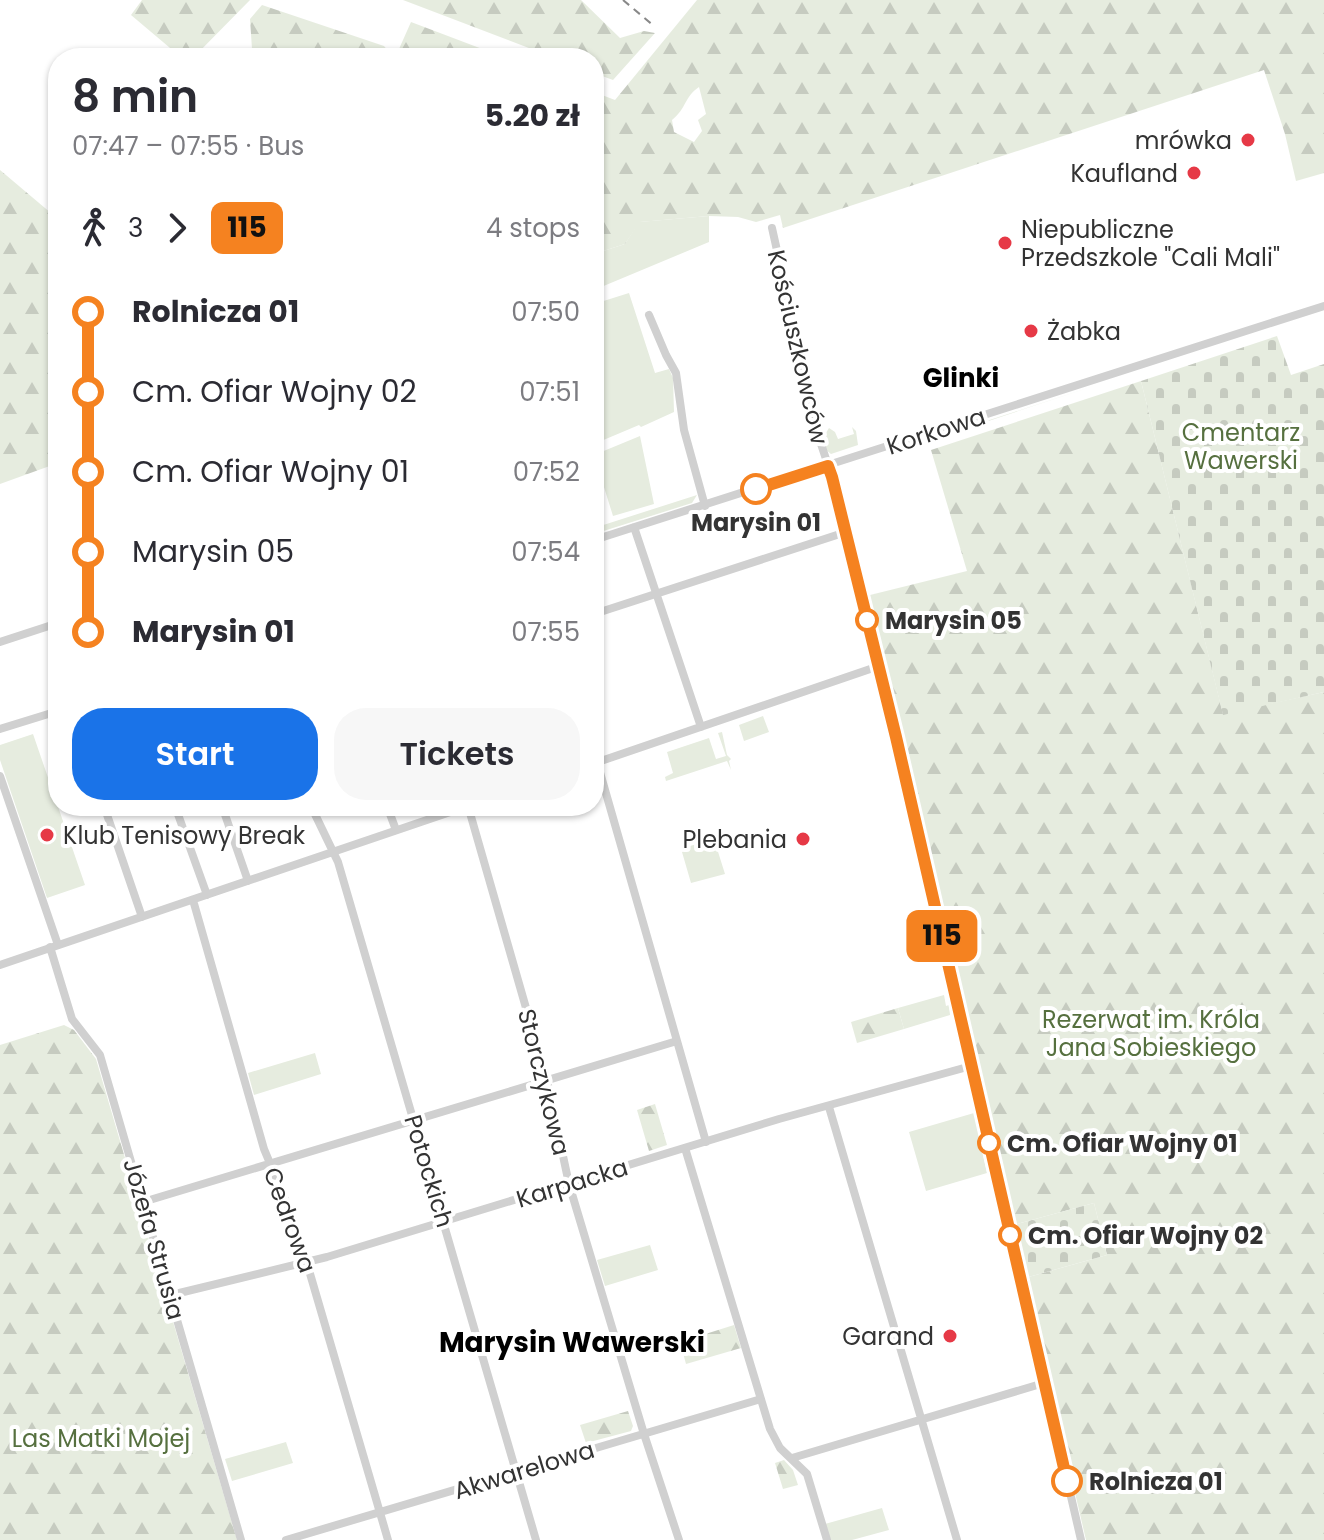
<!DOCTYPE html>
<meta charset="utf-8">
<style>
:root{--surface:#fff;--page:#f7f7f7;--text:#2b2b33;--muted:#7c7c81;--accent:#1a73e8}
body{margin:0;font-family:Poppins,sans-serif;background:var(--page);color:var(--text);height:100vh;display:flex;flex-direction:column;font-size:30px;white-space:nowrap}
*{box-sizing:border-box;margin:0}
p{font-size:26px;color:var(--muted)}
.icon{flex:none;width:44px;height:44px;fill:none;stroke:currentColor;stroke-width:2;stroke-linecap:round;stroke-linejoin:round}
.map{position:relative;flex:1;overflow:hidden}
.details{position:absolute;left:48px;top:48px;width:556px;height:768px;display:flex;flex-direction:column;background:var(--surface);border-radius:32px;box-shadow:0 2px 6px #0004}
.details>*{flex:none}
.badge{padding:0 16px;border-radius:12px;font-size:28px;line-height:52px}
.map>.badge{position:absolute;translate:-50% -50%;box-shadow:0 0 0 4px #fff}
.legs{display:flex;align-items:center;gap:12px;height:88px;padding:0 24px;font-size:26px}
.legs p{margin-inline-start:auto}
.headline{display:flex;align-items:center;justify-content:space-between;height:136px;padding:0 24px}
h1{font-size:44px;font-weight:600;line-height:60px}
.cta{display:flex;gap:16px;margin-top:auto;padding:16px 24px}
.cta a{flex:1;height:92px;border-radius:32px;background:var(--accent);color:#fff;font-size:32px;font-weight:600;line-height:92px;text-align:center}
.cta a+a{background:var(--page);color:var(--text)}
ul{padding:0 24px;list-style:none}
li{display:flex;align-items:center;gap:28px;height:80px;font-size:30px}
li i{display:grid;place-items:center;width:12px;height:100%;margin:0 10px;background:currentColor}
li i::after{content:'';width:20px;height:20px;margin:-10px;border:6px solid;border-radius:50%;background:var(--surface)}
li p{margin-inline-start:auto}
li:first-child i{background:linear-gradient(#0000 50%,currentColor 0)}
li:last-child i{background:linear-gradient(currentColor 50%,#0000 0)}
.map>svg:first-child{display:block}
</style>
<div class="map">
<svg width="1324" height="1540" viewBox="0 0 1324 1540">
<defs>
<pattern id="forest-firs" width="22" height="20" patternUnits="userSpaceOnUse" patternTransform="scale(2)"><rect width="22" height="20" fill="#e6ecdf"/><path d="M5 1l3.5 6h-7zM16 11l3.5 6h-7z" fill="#c6cbc0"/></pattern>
<pattern id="cemetery-stones" width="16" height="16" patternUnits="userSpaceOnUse" patternTransform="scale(2)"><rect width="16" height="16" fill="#e6ecdf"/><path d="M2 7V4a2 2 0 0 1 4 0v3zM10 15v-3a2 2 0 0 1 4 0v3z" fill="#c6cbc0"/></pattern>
</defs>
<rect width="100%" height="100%" fill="#fff"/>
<!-- green -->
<path fill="#e6ecdf" d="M709 216V242L594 290V254L625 244 639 222Z
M629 293 655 373 669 369 673 378 674 412 641 427 639 425 594 444V304Z
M1103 383 913 446V445Z
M852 427 856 431 858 445 831 454 825 449 824 436 829 428 835 432 838 439 854 434Z
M640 436 654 504 613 516 594 455Z
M697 495 692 503 594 534V528Z
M763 716 769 732 744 741 739 725Z
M722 732 727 755 731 759 729 761 731 770 727 761 666 781 665 777 673 773 667 752 709 738 716 759 726 756 718 733Z
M33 734 85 885 47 898 0 760V745Z
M714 839 725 874 691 883 682 852 690 846Z
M944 995 946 1006 949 1005 950 1015 904 1029 898 1008Z
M315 1053 321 1074 254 1095 248 1073Z
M974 1113 987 1173 926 1191 909 1132Z
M650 1245 658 1270 605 1286 597 1260Z
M286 1442 293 1463 232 1481 225 1459Z
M882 1508 889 1530 852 1540H830L825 1524Z"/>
<!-- forest -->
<path fill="url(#forest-firs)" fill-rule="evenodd" d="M142 0H250L193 58H173L176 53 131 15Z
M403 0H581L620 38 644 31 655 33 613 80 594 73V58H555Z
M697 0H1324V173L1296 181 1285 134 1264 70 783 228 780 215 756 222 738 217 709 216 640 222 625 244 594 254V92L615 100ZM699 87 706 114 698 120 702 131 694 142 674 132 672 120C687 108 684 97 699 87Z
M262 5 384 46 394 58H244L252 49 250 19Z
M411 22 506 58H395Z
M0 170 58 219V463L0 484Z
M1141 381 1223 714 1324 692V1540H1086L1025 1278 1107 1255 1094 1203 1013 1225 866 596 967 571 931 450Z
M898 1008 904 1029 857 1043 851 1022Z
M64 1025 74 1030 96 1059 237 1540H0V1045Z
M655 1104 667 1145 649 1151 637 1110Z
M734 1325 741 1348 686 1364 680 1342Z
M628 1411 633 1426 631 1431 586 1443 580 1425Z
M784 1460 793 1470 798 1485 783 1489 775 1463Z"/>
<!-- cemetery -->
<path fill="url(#cemetery-stones)" d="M1277 336 1291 375 1324 364V692L1223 715 1141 381Z
M1094 1203 1107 1255 1025 1278 1013 1225Z"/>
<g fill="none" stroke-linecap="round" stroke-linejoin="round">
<!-- minor -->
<path stroke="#d0d0d0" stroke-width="8" d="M772 228 819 438 832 477 896 737 1081 1540
M649 315 666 355 676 373 684 430 705 506
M634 527 701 727
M594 540 1324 306
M594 614 846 532
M0 642 58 623
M0 729 58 711
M597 762 706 1142
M595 763 879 666
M0 776 58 945
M104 806 142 917
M175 806 207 895
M222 806 248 881
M311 806 338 862 536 1540
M387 806 396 830
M468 806 547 1081 569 1184 644 1434 679 1540
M193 900 264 1149 292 1216 306 1260 388 1540
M50 947 72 1019 100 1055 241 1540
M0 965 468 806
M829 1107 957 1540
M685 1148 770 1429 780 1448 807 1474 827 1540
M143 1202 677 1041
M171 1295 327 1257 779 1119 971 1066
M792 1458 1044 1383
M286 1540 761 1399"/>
<!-- rail -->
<path stroke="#888" stroke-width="2" stroke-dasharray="8 6" stroke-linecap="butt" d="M623 0 654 26"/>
</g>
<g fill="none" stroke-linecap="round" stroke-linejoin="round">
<defs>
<path id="line-1" d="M756 489 828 466 832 477 896 737 1067 1481"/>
</defs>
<!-- line-1 casing -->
<use href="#line-1" stroke="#fff" stroke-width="18"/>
<!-- line-1 -->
<use href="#line-1" stroke="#f58220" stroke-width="12"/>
</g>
<!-- markers -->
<g fill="#e63946" stroke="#fff" stroke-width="3">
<circle cx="1248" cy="140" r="8"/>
<circle cx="1194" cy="173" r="8"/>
<circle cx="1005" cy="243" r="8"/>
<circle cx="1031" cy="331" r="8"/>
<circle cx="47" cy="835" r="8"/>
<circle cx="803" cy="839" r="8"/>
<circle cx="950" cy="1336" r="8"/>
</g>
<g fill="#fff" stroke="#f58220" stroke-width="4">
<circle cx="756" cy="489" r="14"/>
<circle cx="867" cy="620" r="10"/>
<circle cx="989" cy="1143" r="10"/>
<circle cx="1010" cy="1235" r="10"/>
<circle cx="1067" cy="1481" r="14"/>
</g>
<g text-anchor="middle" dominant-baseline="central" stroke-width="8" stroke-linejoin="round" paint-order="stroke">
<!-- poi labels -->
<g font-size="24" fill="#333" stroke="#fff" text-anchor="end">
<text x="1232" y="140">mrówka</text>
<text x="1178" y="173">Kaufland</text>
<text x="1021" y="229" text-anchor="start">Niepubliczne<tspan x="1021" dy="28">Przedszkole "Cali Mali"</tspan></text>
<text x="1047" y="331" text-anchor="start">Żabka</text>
<text x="63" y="835" text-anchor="start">Klub Tenisowy Break</text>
<text x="787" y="839">Plebania</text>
<text x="934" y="1336">Garand</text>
</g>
<!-- street labels -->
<g font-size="24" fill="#333" stroke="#fff">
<text transform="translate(798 347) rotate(77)">Kościuszkowców</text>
<text transform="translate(936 431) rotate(-18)">Korkowa</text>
<text transform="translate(544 1082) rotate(76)">Storczykowa</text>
<text transform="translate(429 1171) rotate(73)">Potockich</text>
<text transform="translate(572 1183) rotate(-17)">Karpacka</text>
<text transform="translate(290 1220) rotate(70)">Cedrowa</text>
<text transform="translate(154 1239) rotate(74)">Józefa Strusia</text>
<text transform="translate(524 1470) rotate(-17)">Akwarelowa</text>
</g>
<!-- park labels -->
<g font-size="24" fill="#56703f" stroke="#fff">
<text x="1241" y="432">Cmentarz<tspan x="1241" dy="28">Wawerski</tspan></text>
<text x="1151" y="1019">Rezerwat im. Króla<tspan x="1151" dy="28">Jana Sobieskiego</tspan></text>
<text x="101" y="1438">Las Matki Mojej</text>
</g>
<!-- stop labels -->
<g font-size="24" font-weight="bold" fill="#333" stroke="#fff" text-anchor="start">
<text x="756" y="522" text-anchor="middle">Marysin 01</text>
<text x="885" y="620">Marysin 05</text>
<text x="1007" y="1143">Cm. Ofiar Wojny 01</text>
<text x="1028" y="1235">Cm. Ofiar Wojny 02</text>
<text x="1089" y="1481">Rolnicza 01</text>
</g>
<!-- neighbourhood labels -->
<g font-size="26" font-weight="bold" fill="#000" stroke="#fff">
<text x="961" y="378">Glinki</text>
</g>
<!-- quarter labels -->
<g font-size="28" font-weight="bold" fill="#000" stroke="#fff">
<text x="572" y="1342">Marysin Wawerski</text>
</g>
</g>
</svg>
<b class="badge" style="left:942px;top:936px;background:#f58220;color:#111">115</b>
<section class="details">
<div class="headline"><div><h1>8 min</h1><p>07:47 – 07:55 · Bus</p></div><b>5.20 zł</b></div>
<div class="legs"><svg class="icon" aria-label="walk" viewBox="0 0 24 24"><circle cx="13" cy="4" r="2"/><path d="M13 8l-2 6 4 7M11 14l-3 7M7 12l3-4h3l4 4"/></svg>3<svg class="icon" aria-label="forward" viewBox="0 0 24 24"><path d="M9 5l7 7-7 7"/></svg><b class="badge" style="background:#f58220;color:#111">115</b><p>4 stops</p></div>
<ul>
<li><i style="color:#f58220"></i><b>Rolnicza 01</b><p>07:50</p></li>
<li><i style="color:#f58220"></i><span>Cm. Ofiar Wojny 02</span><p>07:51</p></li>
<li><i style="color:#f58220"></i><span>Cm. Ofiar Wojny 01</span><p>07:52</p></li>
<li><i style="color:#f58220"></i><span>Marysin 05</span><p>07:54</p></li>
<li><i style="color:#f58220"></i><b>Marysin 01</b><p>07:55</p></li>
</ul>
<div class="cta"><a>Start</a><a>Tickets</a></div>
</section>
</div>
